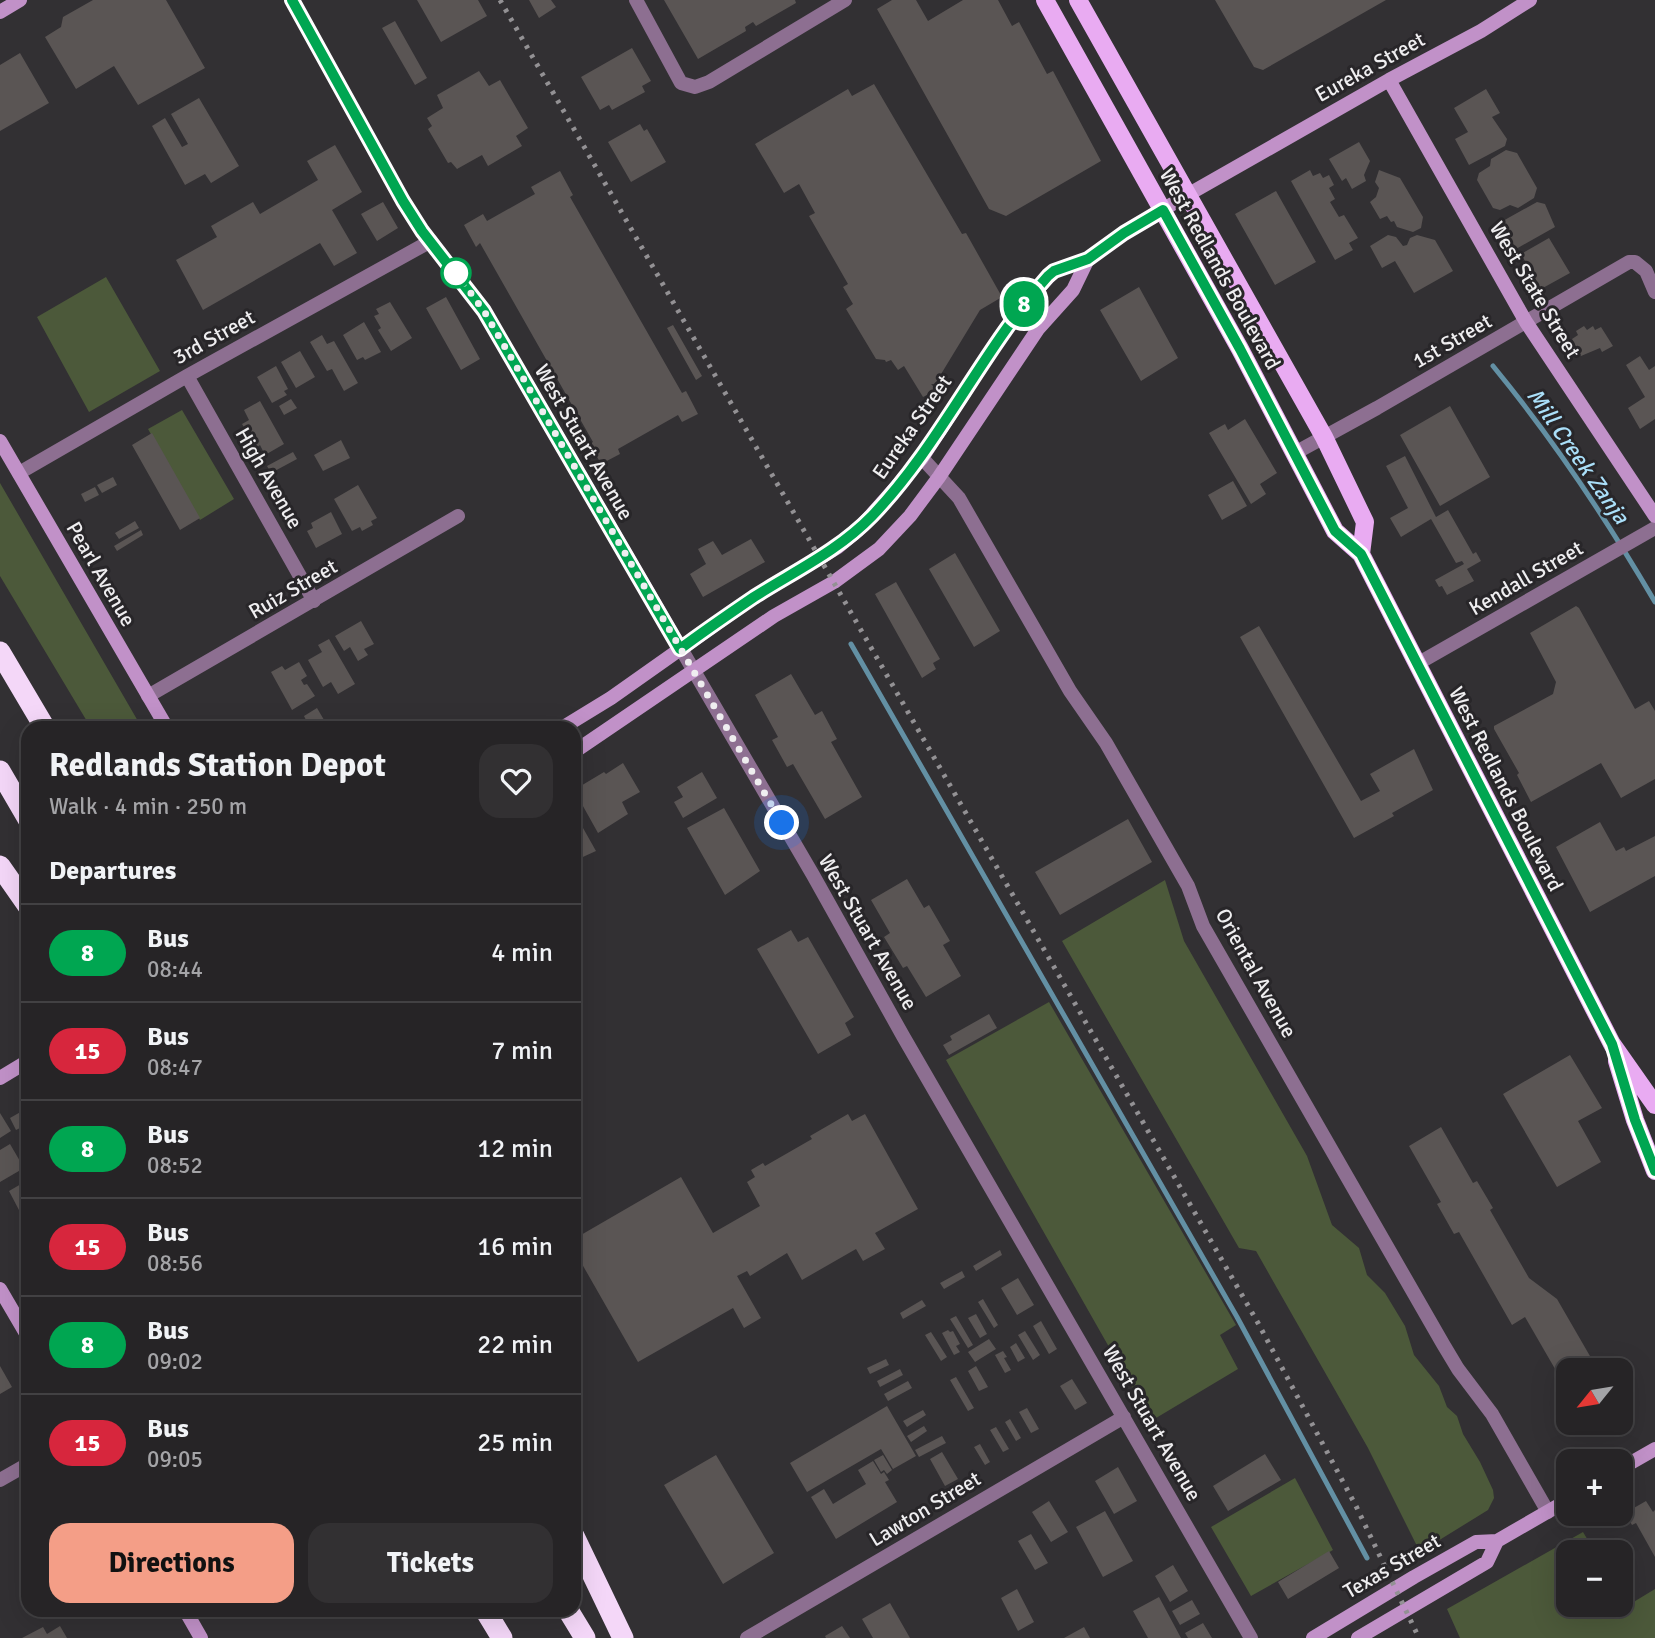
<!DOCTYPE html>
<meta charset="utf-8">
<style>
:root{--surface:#262426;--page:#323032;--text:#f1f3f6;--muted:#a4a4a7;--line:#424143;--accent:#f49e87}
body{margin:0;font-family:Signika,sans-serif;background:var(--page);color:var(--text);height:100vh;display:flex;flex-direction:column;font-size:26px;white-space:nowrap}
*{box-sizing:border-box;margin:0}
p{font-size:23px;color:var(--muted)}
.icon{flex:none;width:38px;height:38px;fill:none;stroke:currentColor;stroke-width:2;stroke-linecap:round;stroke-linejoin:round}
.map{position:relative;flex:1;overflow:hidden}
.details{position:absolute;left:21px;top:721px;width:560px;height:896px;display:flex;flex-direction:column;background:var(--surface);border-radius:21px;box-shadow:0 7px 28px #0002,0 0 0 2px var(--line)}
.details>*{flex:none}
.badge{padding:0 14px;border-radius:23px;font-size:24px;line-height:46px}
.needle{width:46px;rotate:240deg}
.buttons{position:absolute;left:1556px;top:1358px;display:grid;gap:14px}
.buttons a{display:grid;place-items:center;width:77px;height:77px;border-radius:14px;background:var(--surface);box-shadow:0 7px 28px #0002,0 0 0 2px var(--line);font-size:35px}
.you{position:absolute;width:35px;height:35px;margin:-18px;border:5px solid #fff;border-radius:50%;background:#1a73e8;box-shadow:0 0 0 10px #1a73e833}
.map>.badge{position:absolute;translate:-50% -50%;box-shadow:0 0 0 4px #fff}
h2{padding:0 28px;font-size:26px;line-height:63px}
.round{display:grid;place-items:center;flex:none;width:74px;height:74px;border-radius:21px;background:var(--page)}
.summary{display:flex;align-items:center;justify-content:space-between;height:119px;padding:0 28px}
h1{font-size:33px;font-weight:700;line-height:52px}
.cta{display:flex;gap:14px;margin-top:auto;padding:14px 28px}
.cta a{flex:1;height:80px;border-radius:21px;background:var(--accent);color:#111;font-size:28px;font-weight:700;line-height:80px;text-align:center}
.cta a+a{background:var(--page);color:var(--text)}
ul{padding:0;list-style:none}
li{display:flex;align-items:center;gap:21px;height:98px;padding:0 28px;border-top:2px solid var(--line)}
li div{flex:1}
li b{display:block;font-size:26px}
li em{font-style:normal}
li .badge{min-width:77px;font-weight:700;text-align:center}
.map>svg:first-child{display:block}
</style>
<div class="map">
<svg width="1655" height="1638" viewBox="0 0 1655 1638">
<rect width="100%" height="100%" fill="#323033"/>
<!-- green -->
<path fill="#4c593a" d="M106 277 160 371 89 412 37 317Z
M182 410 234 499 200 520 148 429Z
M0 483 142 728H91L0 576Z
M1165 880 1184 941 1307 1156 1332 1225 1359 1248 1367 1275 1385 1293 1405 1326 1414 1355 1439 1386 1447 1407 1457 1416 1463 1434 1480 1462 1493 1490 1494 1498 1488 1510 1420 1552 1368 1448 1256 1251 1239 1248 1062 941Z
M1049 1002 1236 1325 1220 1335 1238 1369 1151 1421 946 1060Z
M1295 1478 1333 1550 1251 1596 1211 1527Z
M1583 1532 1595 1552H1568V1605H1620L1621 1596 1627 1606 1655 1589V1638H1460L1447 1609Z"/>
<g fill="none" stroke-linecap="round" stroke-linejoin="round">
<!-- stream -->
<path stroke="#6390a4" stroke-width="5" d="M1493 366C1553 439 1607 520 1655 602
M851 644 1237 1317 1367 1558"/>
</g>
<!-- building -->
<path fill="#5a5554" d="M93 0H166L205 68 138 105 114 66 76 89 45 37 61 27 63 17Z
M417 0H478L487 16 441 42Z
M529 0H551L556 7 539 18Z
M664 0H795L796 3 756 26 753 22 745 27 746 31 698 59Z
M892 0H916L928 21 963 0H998L1012 26 1019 22 1047 74 1053 71 1101 161 1006 216 989 209 877 9Z
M1215 0H1386L1263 70 1254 67Z
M395 21 427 78 415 85 382 28Z
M632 48 651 81 642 86 645 92 612 110 609 105 600 110 581 77Z
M20 53 49 103 0 131V65Z
M479 71 489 86 500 80 528 128 516 136 522 146 488 166 482 155 457 169 451 162 448 163 428 129 432 126 427 118 443 108 437 95Z
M874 84 962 234 966 233 1002 297 980 310 935 384H931L937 390 923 397 904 366 898 370 891 360 886 362 885 360 876 359 846 309 853 304 843 287 848 284 809 216 815 213 799 184 784 193 755 144 848 89 852 96Z
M1486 89 1500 113 1492 117 1507 139 1505 146 1469 165 1455 139 1468 132 1454 108Z
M199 98 239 166 211 183 205 174 185 185 152 126 165 118 182 147 188 144 171 114Z
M640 124 644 131 647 129 666 162 631 182 608 142Z
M1359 142 1370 161 1364 175 1366 181 1352 189 1346 178 1342 181 1329 159Z
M335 145 362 192 332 210 357 253 334 266 320 243 203 310 176 260 217 237 211 226 253 202 260 214 318 180 307 161Z
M1506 150 1517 153 1537 188 1534 198 1518 208 1510 205 1500 210 1493 208 1477 180 1479 173 1490 166 1491 159Z
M1310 170 1313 176 1320 173 1323 178 1329 175 1334 185 1329 188 1335 199 1330 202 1339 217 1344 215 1358 238 1349 243 1353 250 1335 260 1291 181Z
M1379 170 1400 178 1423 217 1421 228 1413 232 1397 227 1394 221 1391 222 1387 216 1380 219 1370 202 1376 197 1379 188 1375 182Z
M560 171 573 195 570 197 682 393 686 391 698 414 682 422 678 415 618 449 620 454 601 464 590 444 593 442 480 243 476 247 464 225 483 214 487 221 535 194 531 187Z
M1276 191 1316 262 1275 285 1235 214Z
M383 202 398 228 377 241 361 214Z
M1537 202 1545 204 1555 227 1516 249 1501 222Z
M1388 235 1396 237 1403 246 1407 245 1410 238 1417 235 1435 240 1453 271 1414 293 1395 261 1382 268 1370 246Z
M1549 238 1570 273 1541 289 1521 254Z
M1139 287 1178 358 1141 381 1100 310Z
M446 297 480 359 461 370 426 308Z
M390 302 412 338 391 351 378 330 381 328 374 316 379 314 376 309Z
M364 322 381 352 365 360 363 357 357 360 343 335Z
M673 325 702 376 696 380 667 328Z
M1584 326 1587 330 1593 326 1595 330 1601 327 1613 346 1602 352 1600 348 1581 356 1572 339 1578 335 1576 331Z
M322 335 327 344 334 341 358 383 344 391 332 369 327 371 310 342Z
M300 351 315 377 296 388 281 362Z
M1640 356 1649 370 1655 366V419L1640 429 1628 408 1645 397 1626 365Z
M276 366 288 389 284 391 287 395 272 403 257 377Z
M291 399 297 408 284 415 279 406Z
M260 401 284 444 265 455 260 445 256 448 242 424 249 420 244 410Z
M1450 406 1490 477 1440 506 1400 435Z
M1245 419 1277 473 1260 484 1266 494 1251 504 1209 433 1225 424 1228 430Z
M152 433 200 518 180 530 132 445Z
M341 440 350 458 323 471 314 455Z
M293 452 297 459 271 473 267 466Z
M1405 456 1436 517 1448 510 1473 554 1476 552 1481 561 1467 569 1474 581 1447 595 1442 586 1439 587 1435 580 1464 564 1462 561 1456 563 1431 519 1401 537 1390 518 1408 508 1386 466Z
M113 477 117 485 102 493 97 485Z
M1233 481 1247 506 1222 520 1208 495Z
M358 485 377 518 371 521 373 525 362 531 360 527 352 531 334 499Z
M95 487 99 495 85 502 81 494Z
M331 512 342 534 316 548 307 531 313 528 311 523Z
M135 521 139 528 119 539 115 533Z
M141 530 143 535 117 551 114 546Z
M751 539 765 562 703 597 690 574 706 564 698 549 713 541 722 555Z
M955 553 1000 631 974 647 929 569Z
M896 582 940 659 933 663 936 669 922 678 875 594Z
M1576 606 1579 608 1635 709 1649 701 1655 711V779L1621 798 1601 763 1531 802 1517 775 1519 773 1494 729V726L1553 694 1556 682 1530 633Z
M361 621 374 644 364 649 368 655 358 661 350 647 344 651 335 636Z
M1259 626 1361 801 1380 791 1370 774 1414 749 1433 790 1392 813 1394 816 1354 838 1240 637Z
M329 639 355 684 338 694 331 682 323 687 308 660 322 652 318 645Z
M299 662 307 676 301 680 304 685 307 684 315 696 292 710 271 672 282 666 285 670Z
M791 674 815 715 822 711 837 739 831 742 862 797 825 819 793 764 787 767 772 740 778 737 755 695Z
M317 708 327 725 323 728H310L304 716Z
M623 763 640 792 622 802 628 814 598 833 574 790 604 772 606 774Z
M702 772 717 798 683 818 674 802 683 797 677 787Z
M724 808 760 871 725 895 687 828Z
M574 812 596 851 574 861Z
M1128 819 1152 862 1060 915 1035 872Z
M1600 822 1616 851 1624 847 1626 851 1655 836V876L1590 912 1556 847Z
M907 879 924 908 929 905 950 941 943 945 961 976 926 997 907 966 903 968 884 937 890 933 871 900Z
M791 930 798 942 808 937 854 1017 845 1023 851 1035 818 1054 757 949Z
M989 1014 997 1028 949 1055 943 1045 952 1040 950 1036Z
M1570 1055 1602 1108 1578 1121 1601 1162 1557 1187 1503 1094Z
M24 1110 28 1116V1124L16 1130 10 1118Z
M0 1113 11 1131 0 1138Z
M848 1114 852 1121 865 1114 918 1209 875 1233 885 1249 863 1261 856 1249 802 1280 787 1253 750 1276 747 1271 737 1276 761 1318 744 1328 733 1308 638 1362 574 1250V1239L681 1177 713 1233 760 1206 747 1182 755 1177 751 1170 763 1163 765 1166 812 1139 810 1136Z
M1441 1127 1473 1183 1477 1181 1493 1208 1490 1210 1529 1278 1557 1299 1594 1363 1581 1370H1568V1378L1562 1381 1525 1317 1512 1325 1459 1232 1454 1234 1437 1204 1441 1202 1409 1146Z
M10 1144 24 1168 0 1182V1150Z
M28 1180V1207L20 1212 9 1191Z
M1000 1250 1002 1255 976 1271 973 1266Z
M962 1271 965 1277 944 1289 940 1283Z
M1018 1278 1034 1305 1017 1315 1001 1288Z
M983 1299 998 1325 994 1328 978 1302Z
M922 1300 926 1306 903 1319 900 1313Z
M976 1314 987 1334 980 1338 968 1318Z
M956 1316 973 1345 968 1348 950 1319Z
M1041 1321 1057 1349 1049 1354 1033 1326Z
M948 1330 950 1332 953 1331 960 1344 956 1346 960 1352 954 1355 942 1333Z
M1025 1331 1040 1355 1033 1360 1018 1335Z
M931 1332 947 1357 941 1361 925 1335Z
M989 1339 996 1349 975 1362 968 1352Z
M1016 1343 1025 1358 1018 1362 1010 1347Z
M1003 1351 1007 1357 1004 1358 1011 1370 1005 1373 995 1355Z
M886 1359 889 1365 870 1374 867 1368Z
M0 1366 12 1387 0 1394Z
M976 1366 988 1387 979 1391 968 1371Z
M900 1369 903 1375 880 1387 877 1381Z
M956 1377 974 1408 968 1411 950 1380Z
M1072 1379 1087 1403 1075 1410 1060 1386Z
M908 1381 912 1388 888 1401 884 1394Z
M887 1406 916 1456 893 1469 881 1449 807 1492 790 1463Z
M1027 1408 1039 1429 1031 1433 1019 1412Z
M923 1410 926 1415 907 1427 903 1421Z
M1010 1419 1021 1438 1016 1441 1005 1422Z
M924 1426 927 1431 911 1442 907 1436Z
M996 1427 1009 1449 1003 1452 990 1430Z
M942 1436 946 1443 919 1457 915 1450Z
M980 1444 990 1462 985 1465 974 1447Z
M942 1452 958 1479 945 1486 930 1459Z
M1265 1454 1281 1480 1228 1511 1213 1486Z
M716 1455 774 1553 723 1584 664 1485Z
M883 1455 892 1470 887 1474 884 1470 881 1472 874 1460Z
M873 1461 881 1474 884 1472 889 1480 885 1482 897 1502 836 1539 811 1497 824 1489 833 1504 866 1484 858 1470Z
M1118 1467 1137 1501 1114 1514 1095 1481Z
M1049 1501 1068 1532 1051 1542 1032 1512Z
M1646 1501 1653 1512 1655 1510V1557L1636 1523 1632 1525 1625 1513Z
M1105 1511 1133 1561 1103 1577 1076 1527Z
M1031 1534 1048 1563 1035 1570 1018 1541Z
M1329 1551 1339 1568 1288 1599 1278 1582Z
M1173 1565 1188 1591 1170 1602 1155 1576Z
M1017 1589 1034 1622 1018 1631 1001 1598Z
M1159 1597 1181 1638H1148L1133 1611Z
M1192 1600 1200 1614 1180 1625 1172 1611Z
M890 1603 910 1638H873L862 1619Z
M1203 1623 1212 1638H1188L1185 1633Z
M60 1626 67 1638H22L43 1627 47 1634Z
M842 1626 850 1638H826L825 1636Z
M1084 1627 1090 1638H1064Z"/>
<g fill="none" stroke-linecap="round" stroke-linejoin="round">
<!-- street -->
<path stroke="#8d6f91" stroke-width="14" d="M292 0 403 201 422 231 484 311 813 875 903 1036 1251 1638
M636 0 681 83 695 87 709 82 845 0
M187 376 314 601
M1295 453 1377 408 1629 262H1635L1646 271 1655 292
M922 458 959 498 1070 691 1106 743 1188 886 1203 926 1443 1344 1458 1369 1492 1414 1548 1512
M19 473 187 376 431 241
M1417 664 1655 528
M148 696 458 516
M0 1480 28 1464
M747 1638 1124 1417"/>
<!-- secondary -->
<path stroke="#c191c8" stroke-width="14" d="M0 12 20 0
M1389 80 1526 322 1655 516
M0 441 167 728
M562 728 611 698 754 597 838 547 857 531 922 458 1006 328 1022 306 1054 271 1088 259 1124 233 1189 194 1389 80 1481 31 1530 0
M574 752 774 616 834 582 879 549 910 516 939 477 1038 329 1073 290 1088 259
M0 1078 28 1061
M0 1289 28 1337
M1620 1469 1655 1449
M185 1610 201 1638
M1313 1638 1414 1577 1476 1542 1497 1541 1568 1500
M1358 1638 1487 1562 1497 1541"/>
<!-- primary -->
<path stroke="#e9abf2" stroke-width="18" d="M1045 0 1240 349 1335 531 1361 554 1612 1044 1655 1105
M1078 0 1324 437 1365 522 1361 554
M1617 1061 1635 1120 1655 1171"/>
<!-- highway -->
<path stroke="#f4d7f8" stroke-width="21" d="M0 652 45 728
M0 771 28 819
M0 866 28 906
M574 1536 623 1638
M485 1610 502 1638
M568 1610 585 1638"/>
<!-- rail -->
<path stroke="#939194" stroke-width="5" stroke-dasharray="3.5 7" stroke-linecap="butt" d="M500 0 1258 1323 1356 1506 1419 1638"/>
</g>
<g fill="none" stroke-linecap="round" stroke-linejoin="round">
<defs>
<path id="line" d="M292 0 403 201 422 231 484 311 680 649C704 631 729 614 754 597 795 571 838 551 872 516 941 444 981 351 1048 276L1054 271 1088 259 1124 233 1163 210 1240 349 1335 531 1361 554 1612 1044 1635 1120 1655 1171"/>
</defs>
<!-- line casing -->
<use href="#line" stroke="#fff" stroke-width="16"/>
<!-- line -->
<use href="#line" stroke="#00a651" stroke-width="10"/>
<!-- walk -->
<path stroke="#efeef0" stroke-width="7" stroke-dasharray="0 12.6" d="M456 273 484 311 782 823"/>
</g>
<!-- markers -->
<circle fill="#fff" stroke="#00a651" stroke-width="3.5" cx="456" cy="273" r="14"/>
<g text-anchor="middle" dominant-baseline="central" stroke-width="6" stroke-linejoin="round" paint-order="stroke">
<!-- street labels -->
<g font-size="21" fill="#efeef0" stroke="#282629">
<text transform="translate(1370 67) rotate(-29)">Eureka Street</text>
<text transform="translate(1220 269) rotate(61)">West Redlands Boulevard</text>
<text transform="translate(1535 290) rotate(59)">West State Street</text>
<text transform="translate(214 337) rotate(-29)">3rd Street</text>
<text transform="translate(1452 341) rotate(-30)">1st Street</text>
<text transform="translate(912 427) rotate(-55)">Eureka Street</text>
<text transform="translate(584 442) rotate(60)">West Stuart Avenue</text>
<text transform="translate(269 478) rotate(60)">High Avenue</text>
<text transform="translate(101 574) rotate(60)">Pearl Avenue</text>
<text transform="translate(1526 578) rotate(-30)">Kendall Street</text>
<text transform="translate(293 589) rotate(-30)">Ruiz Street</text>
<text transform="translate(1506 789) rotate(63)">West Redlands Boulevard</text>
<text transform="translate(868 932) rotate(60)">West Stuart Avenue</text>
<text transform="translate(1256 973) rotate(61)">Oriental Avenue</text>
<text transform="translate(1152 1423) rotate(60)">West Stuart Avenue</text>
<text transform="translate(925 1509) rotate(-31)">Lawton Street</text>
<text transform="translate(1392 1566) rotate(-30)">Texas Street</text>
</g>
<!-- water labels -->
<g font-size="23" font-style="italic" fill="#aadff9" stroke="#282629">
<text transform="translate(1578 456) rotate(55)">Mill Creek Zanja</text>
</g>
</g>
</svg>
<div class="buttons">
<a><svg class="needle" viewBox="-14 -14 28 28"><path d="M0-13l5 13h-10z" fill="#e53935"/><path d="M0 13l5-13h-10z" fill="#a4a4a7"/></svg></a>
<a>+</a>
<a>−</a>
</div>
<div class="you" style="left:782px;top:823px"></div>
<b class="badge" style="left:1024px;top:304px;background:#00a651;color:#fff">8</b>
<section class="details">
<div class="summary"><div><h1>Redlands Station Depot</h1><p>Walk · 4 min · 250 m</p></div><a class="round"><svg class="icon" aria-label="heart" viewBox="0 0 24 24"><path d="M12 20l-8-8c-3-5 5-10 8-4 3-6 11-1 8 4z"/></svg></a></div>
<h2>Departures</h2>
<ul>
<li><span class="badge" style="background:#00a651;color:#fff">8</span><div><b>Bus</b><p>08:44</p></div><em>4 min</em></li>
<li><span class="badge" style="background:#d7263d;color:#fff">15</span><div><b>Bus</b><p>08:47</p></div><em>7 min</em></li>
<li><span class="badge" style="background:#00a651;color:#fff">8</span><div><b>Bus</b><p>08:52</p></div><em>12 min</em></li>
<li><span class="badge" style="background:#d7263d;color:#fff">15</span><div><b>Bus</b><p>08:56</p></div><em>16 min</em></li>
<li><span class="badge" style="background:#00a651;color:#fff">8</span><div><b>Bus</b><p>09:02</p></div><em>22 min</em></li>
<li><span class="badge" style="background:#d7263d;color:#fff">15</span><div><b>Bus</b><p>09:05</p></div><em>25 min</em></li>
</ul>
<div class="cta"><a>Directions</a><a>Tickets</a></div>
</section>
</div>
